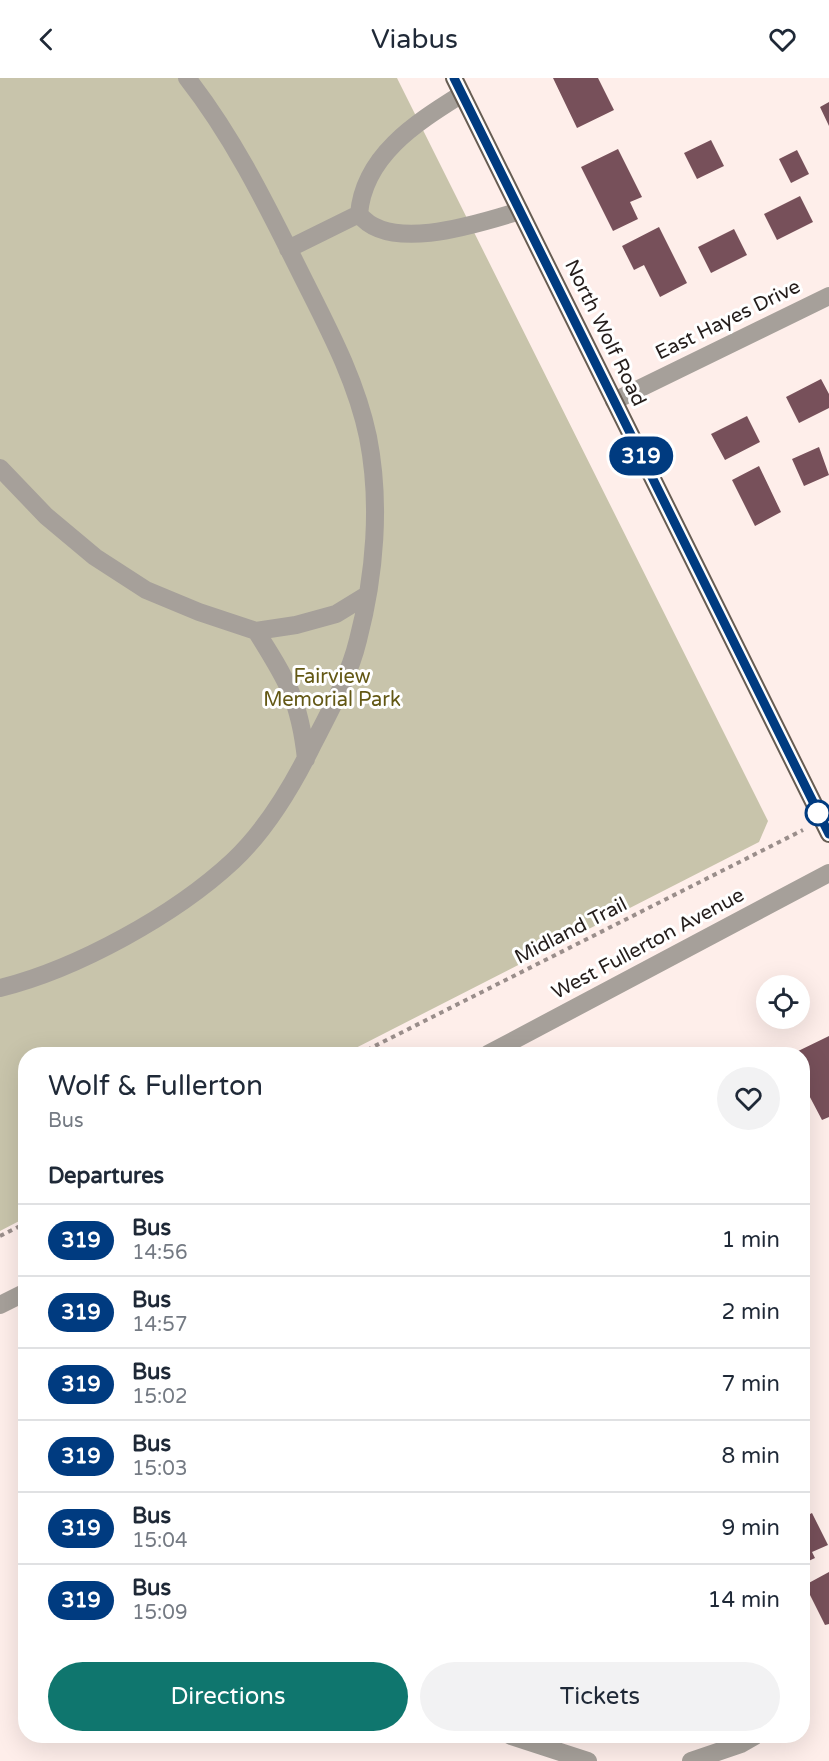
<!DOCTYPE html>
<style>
:root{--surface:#fff;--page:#f2f2f3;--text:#1f2937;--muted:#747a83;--line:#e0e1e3;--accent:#0f766e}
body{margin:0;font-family:"Varela Round",sans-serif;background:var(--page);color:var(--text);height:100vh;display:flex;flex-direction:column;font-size:22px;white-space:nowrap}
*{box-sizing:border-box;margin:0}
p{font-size:20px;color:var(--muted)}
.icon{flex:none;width:33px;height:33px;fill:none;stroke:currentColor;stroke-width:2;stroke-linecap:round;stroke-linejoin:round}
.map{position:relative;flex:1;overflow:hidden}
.side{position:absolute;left:18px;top:969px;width:792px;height:696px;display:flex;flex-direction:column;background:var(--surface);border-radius:24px;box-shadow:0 6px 24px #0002}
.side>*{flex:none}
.badge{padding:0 12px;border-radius:20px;font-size:21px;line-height:39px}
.buttons{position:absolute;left:756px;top:897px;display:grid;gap:12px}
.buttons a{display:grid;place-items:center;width:54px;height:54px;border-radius:50%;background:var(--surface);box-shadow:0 6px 24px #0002;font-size:30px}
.map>.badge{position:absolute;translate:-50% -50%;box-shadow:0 0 0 3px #fff}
h2{padding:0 30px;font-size:22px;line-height:54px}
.round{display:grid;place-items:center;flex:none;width:63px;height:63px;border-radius:32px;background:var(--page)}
.head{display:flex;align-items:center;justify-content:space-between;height:102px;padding:0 30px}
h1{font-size:28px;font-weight:600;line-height:45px}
.button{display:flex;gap:12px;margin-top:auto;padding:12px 30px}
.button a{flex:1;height:69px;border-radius:36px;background:var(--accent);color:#fff;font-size:24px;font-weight:600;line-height:69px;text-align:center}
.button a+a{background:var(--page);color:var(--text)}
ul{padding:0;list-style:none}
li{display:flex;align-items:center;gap:18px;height:72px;padding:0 30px;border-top:2px solid var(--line)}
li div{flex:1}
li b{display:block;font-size:22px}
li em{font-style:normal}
li .badge{min-width:66px;font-weight:700;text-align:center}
header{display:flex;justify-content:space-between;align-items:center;height:78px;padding:0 30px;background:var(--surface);font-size:27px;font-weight:600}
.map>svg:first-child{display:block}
</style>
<header><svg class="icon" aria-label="back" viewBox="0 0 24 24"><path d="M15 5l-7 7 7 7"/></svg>Viabus<svg class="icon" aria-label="heart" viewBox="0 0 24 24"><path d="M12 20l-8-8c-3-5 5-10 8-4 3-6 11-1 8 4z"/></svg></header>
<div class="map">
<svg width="829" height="1683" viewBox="0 0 829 1683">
<rect width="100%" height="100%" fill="#feeeea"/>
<!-- green -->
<path fill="#c8c4ab" d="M0 0H397L768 743 759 764 344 976H26L25 1140 0 1153Z"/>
<!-- building -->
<path fill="#77505a" d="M553 0H598L614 32 577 50Z
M829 24V48L820 29Z
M711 62 724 88 697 101 684 75Z
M618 71 642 119 630 124 638 141 613 153 581 89Z
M797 72 809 96 791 105 779 81Z
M800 118 813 144 777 162 764 136Z
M659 149 687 205 660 219 644 187 634 192 622 168Z
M734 151 747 177 711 195 698 169Z
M821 301 829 316V330L799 345 786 319Z
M747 338 760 364 725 382 711 356Z
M819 369 829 397 804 408 792 381Z
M759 388 781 434 755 448 732 402Z
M829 958V1039L822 1042 802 1004V976H792Z
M812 1435 828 1467 812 1474 815 1480 802 1486V1440Z
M829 1494V1546L825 1547 805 1507Z"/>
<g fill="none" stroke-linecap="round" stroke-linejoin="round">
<!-- path -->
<path stroke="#9a8e8b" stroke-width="4" stroke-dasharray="4.5 4.5" stroke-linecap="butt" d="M359 976 803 752
M0 1158 26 1145"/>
<!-- minor -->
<path stroke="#a6a09a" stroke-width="18" d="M462 16C416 45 364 77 359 136 389 176 480 145 520 133
M288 171 359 136
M614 323 829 218
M0 390 46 438 95 479 146 512 199 534 256 553 296 547 336 536 367 517
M256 553C287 602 300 623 306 681
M0 910C77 891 175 837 233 783 267 751 293 707 313 666 330 633 349 599 358 562 375 497 381 425 368 359 356 301 327 248 301 196 267 128 234 60 187 0
M488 976 829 795
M0 1227 26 1214
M511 1658 588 1683
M691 1683 741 1666 755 1658"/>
<!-- major -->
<path stroke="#675d53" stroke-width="18" d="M454 0 829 756"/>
</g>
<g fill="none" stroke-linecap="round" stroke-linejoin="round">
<defs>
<path id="line" d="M454 0 829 756"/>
</defs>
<!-- line casing -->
<use href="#line" stroke="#fff" stroke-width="14"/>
<!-- line -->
<use href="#line" stroke="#003b80" stroke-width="9"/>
</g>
<!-- markers -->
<circle fill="#fff" stroke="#003b80" stroke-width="3" cx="818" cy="735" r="12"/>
<g text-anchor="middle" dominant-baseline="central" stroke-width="6" stroke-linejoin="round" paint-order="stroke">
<!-- street labels -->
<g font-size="20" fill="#241d1b" stroke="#fff">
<text transform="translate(728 242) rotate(-26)">East Hayes Drive</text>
<text transform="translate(605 255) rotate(64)">North Wolf Road</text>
<text transform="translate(571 853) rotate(-27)">Midland Trail</text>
<text transform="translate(648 866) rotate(-28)">West Fullerton Avenue</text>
</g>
<!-- park labels -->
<g font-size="20" fill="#635815" stroke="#fff">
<text x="332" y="599">Fairview<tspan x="332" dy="23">Memorial Park</tspan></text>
</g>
</g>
</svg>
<div class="buttons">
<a><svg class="icon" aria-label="locate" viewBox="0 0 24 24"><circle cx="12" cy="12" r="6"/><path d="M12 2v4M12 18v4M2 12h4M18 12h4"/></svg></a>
</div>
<b class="badge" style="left:641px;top:378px;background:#003b80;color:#fff">319</b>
<section class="side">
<div class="head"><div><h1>Wolf &amp; Fullerton</h1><p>Bus</p></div><a class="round"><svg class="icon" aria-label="heart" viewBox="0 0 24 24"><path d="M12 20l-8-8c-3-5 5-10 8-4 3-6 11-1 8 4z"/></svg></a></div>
<h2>Departures</h2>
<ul>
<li><span class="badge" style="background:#003b80;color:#fff">319</span><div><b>Bus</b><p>14:56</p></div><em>1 min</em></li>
<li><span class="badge" style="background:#003b80;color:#fff">319</span><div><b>Bus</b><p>14:57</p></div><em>2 min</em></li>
<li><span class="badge" style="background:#003b80;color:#fff">319</span><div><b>Bus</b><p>15:02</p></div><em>7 min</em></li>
<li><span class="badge" style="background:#003b80;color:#fff">319</span><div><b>Bus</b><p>15:03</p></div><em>8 min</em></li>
<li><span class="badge" style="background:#003b80;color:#fff">319</span><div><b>Bus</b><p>15:04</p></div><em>9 min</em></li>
<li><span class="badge" style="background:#003b80;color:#fff">319</span><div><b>Bus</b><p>15:09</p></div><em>14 min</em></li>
</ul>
<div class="button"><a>Directions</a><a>Tickets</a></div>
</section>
</div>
